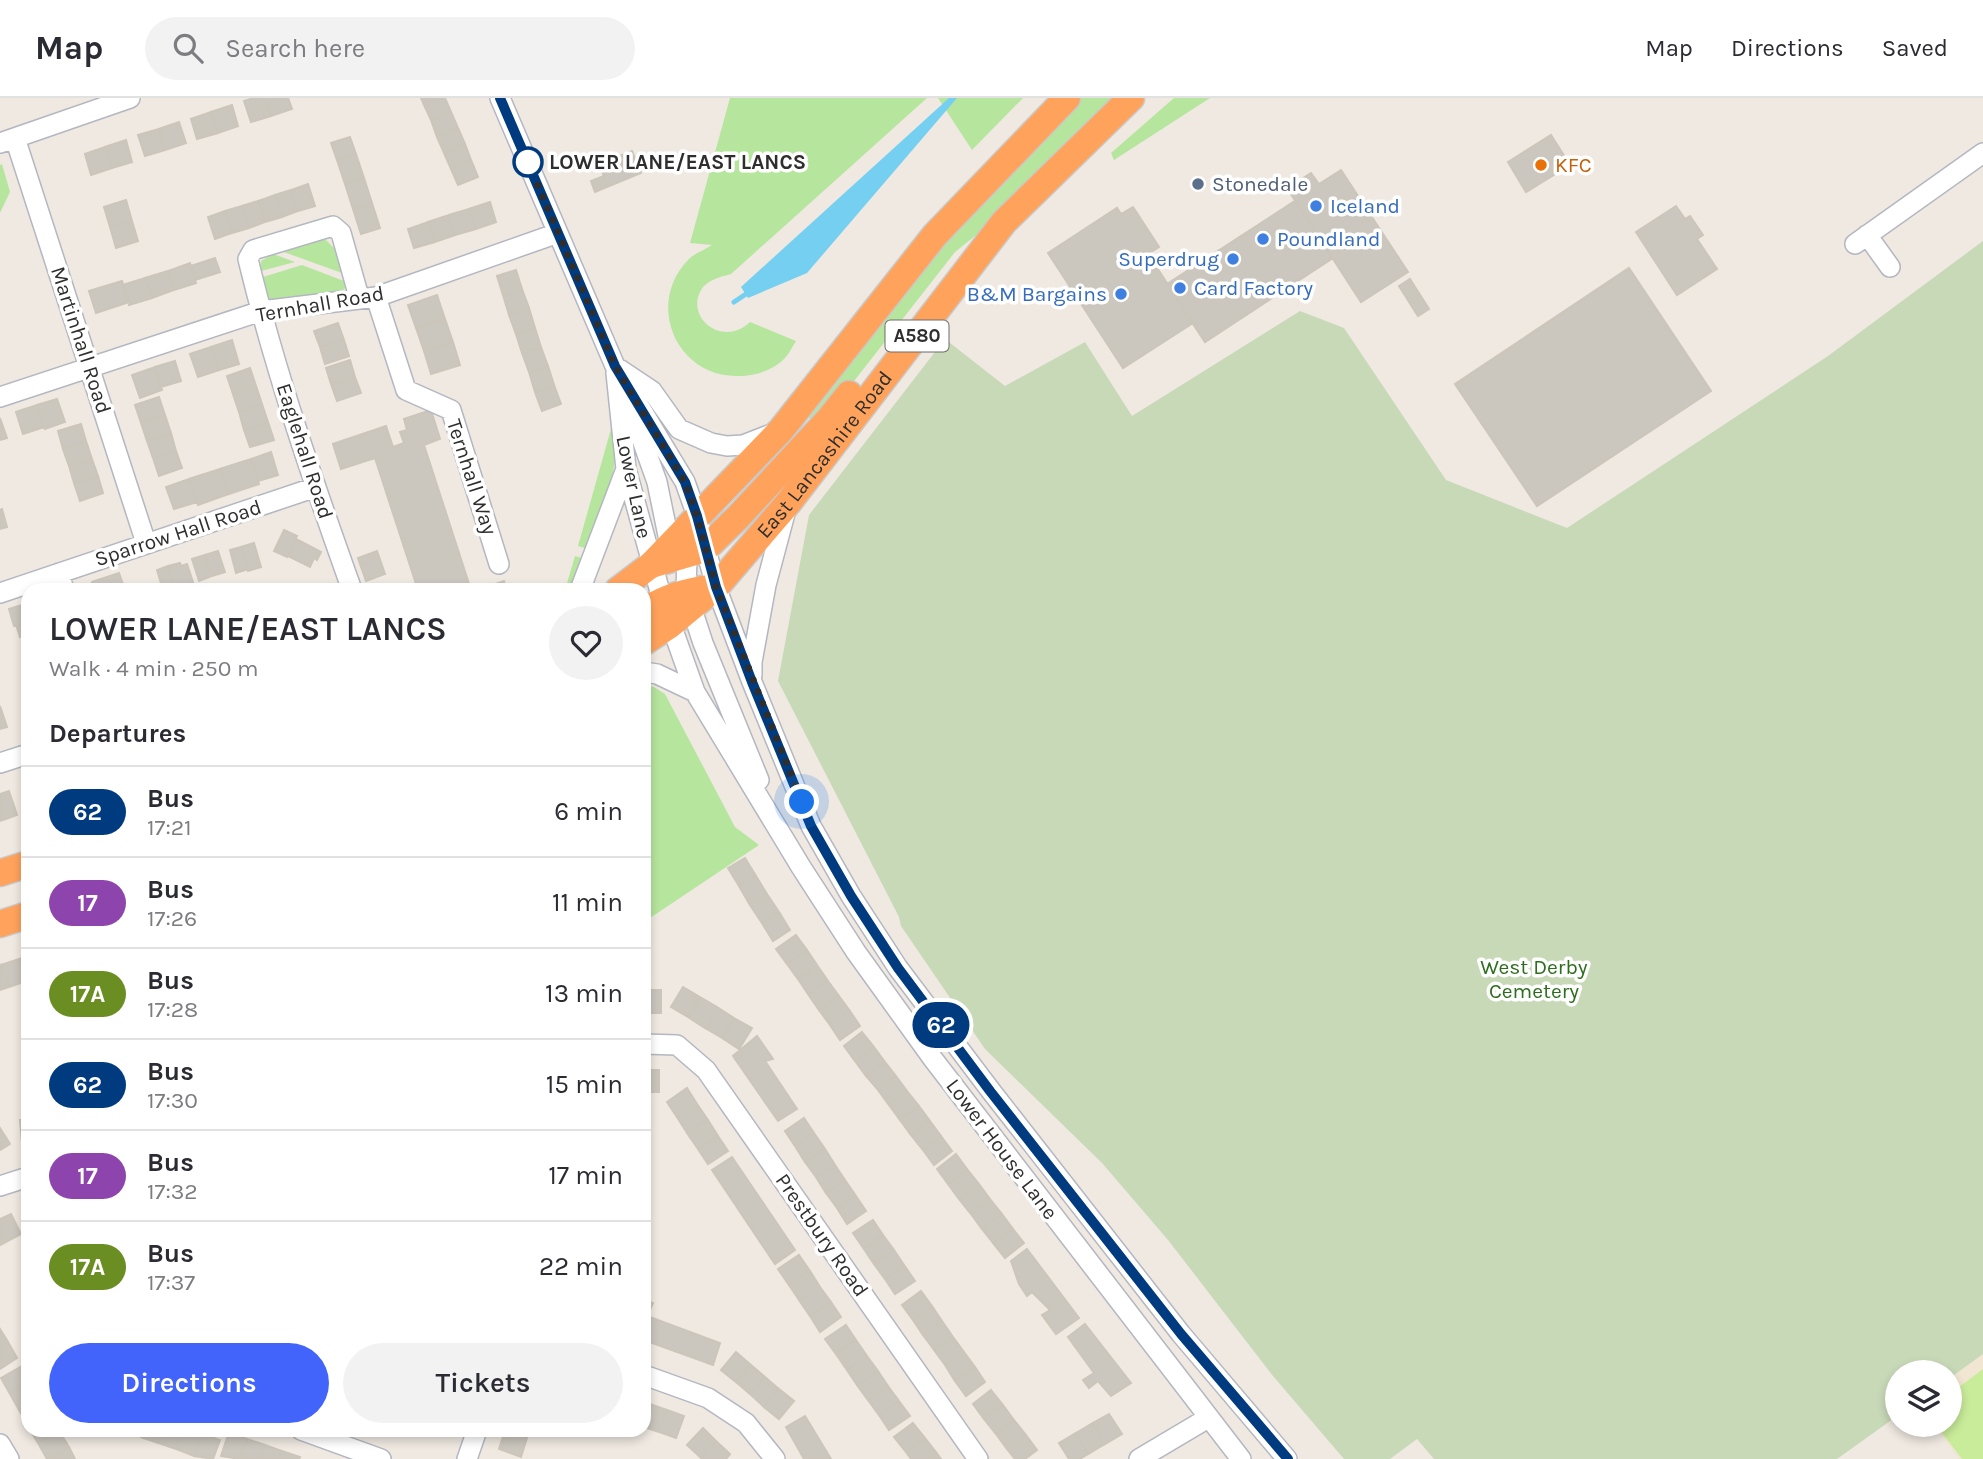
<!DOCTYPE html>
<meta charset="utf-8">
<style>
:root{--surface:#fff;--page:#f2f2f3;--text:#2b2b33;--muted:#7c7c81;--line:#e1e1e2;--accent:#4264fb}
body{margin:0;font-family:Karla,sans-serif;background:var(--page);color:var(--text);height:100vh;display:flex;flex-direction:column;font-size:26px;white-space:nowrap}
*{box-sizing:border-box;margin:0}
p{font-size:23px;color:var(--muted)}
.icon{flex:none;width:38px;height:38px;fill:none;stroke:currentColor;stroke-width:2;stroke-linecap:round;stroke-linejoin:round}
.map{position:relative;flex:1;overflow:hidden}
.details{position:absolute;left:21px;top:485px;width:630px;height:854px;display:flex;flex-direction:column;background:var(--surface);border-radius:21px;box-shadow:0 4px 10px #0003}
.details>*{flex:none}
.badge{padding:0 14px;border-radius:23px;font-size:24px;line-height:46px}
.tools{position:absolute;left:1885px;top:1262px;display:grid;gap:14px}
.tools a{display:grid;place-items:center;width:77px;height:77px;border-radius:50%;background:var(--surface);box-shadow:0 4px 10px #0003;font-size:35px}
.you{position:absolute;width:35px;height:35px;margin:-18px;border:5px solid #fff;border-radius:50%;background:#1a73e8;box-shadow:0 0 0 10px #1a73e833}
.map>.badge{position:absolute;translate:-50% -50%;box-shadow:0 0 0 4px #fff}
h2{padding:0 28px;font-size:26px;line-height:63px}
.round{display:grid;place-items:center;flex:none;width:74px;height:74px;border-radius:37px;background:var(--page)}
.headline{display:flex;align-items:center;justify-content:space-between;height:119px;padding:0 28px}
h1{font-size:33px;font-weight:600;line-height:52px}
.action{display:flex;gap:14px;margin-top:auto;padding:14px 28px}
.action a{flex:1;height:80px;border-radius:42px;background:var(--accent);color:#fff;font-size:28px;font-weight:600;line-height:80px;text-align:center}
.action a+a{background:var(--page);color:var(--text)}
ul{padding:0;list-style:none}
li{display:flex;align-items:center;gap:21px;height:91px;padding:0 28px;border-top:2px solid var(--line)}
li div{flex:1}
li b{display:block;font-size:26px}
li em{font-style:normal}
li .badge{min-width:77px;font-weight:700;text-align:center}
header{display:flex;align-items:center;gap:42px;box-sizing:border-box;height:98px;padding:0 35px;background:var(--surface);border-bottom:2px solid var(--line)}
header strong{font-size:33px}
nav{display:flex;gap:38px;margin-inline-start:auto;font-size:24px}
.search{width:490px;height:63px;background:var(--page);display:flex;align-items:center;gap:18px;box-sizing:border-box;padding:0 24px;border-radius:38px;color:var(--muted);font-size:26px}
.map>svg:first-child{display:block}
</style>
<header>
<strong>Map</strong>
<div class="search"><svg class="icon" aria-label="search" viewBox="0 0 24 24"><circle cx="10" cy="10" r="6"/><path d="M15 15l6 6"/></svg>Search here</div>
<nav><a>Map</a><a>Directions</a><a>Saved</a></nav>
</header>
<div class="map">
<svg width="1983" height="1361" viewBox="0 0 1983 1361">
<rect width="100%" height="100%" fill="#efe9e1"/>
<!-- education -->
<path fill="#f0e6d1" d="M1983 1256V1361H1959L1933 1327 1950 1326V1280Z"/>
<!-- green -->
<path fill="#b6e59e" d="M730 0H927L731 176C720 179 707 182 701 192 685 220 723 250 750 224L796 243C792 249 789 256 784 261 773 272 756 278 740 278 677 281 644 206 689 161 695 155 705 152 712 147L690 145Z
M938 0H1023L972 52Z
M1081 0H1115L991 125 955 154 829 315 812 322 807 318 987 93Z
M1174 0H1210L1114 62 1111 55Z
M2 66 10 94 0 115V67Z
M318 141H325L334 150 342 175 281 153Z
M273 156 295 164 261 173V163Z
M302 167 344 183 345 190 341 195 277 203 269 201 263 179Z
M611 331C623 373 602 412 588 451L578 448Z
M575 458 585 461 571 492H565Z
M644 586 654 589 665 596 735 729 759 747 644 824Z"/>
<!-- cemetery -->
<path fill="#c8d9b8" d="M1983 143V1256L1950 1280V1274H1897V1318L1837 1361H1434L1417 1341 1390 1361H1344L1273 1278 1168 1142 1102 1065 985 951 901 828 899 819 778 583 809 417 945 241 1005 288 1085 244 1132 318 1300 213 1344 230 1446 382 1567 430 1828 258Z"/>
<!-- pitch -->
<path fill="#c9ec9a" d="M1983 1271V1361H1962L1936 1327 1950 1326V1296Z"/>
<!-- water -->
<path fill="#75cff0" d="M949 0H957L807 175 748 200 741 189Z"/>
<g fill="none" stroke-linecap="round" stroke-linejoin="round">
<!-- stream -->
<path stroke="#75cff0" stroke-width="5" d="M734 204 749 194"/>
</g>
<!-- building -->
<path fill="#cbc7bf" stroke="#cbc5ba" stroke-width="2" d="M254 0H265L271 18 251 24 244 3Z
M265 0H288L292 11 271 18Z
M421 0H439L424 7Z
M439 0H445L451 14 431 22 424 7Z
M232 7 238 28 218 35 211 14Z
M211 14 218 35 197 41 191 21Z
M451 14 458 30 437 39 431 22Z
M179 24 186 45 165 52 159 31Z
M458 30 465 46 444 55 437 39Z
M159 31 165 52 145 58 138 37Z
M1551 37 1570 67 1526 94 1508 64Z
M350 39 356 56 337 62 331 45Z
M126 42 132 64 112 70 105 49Z
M465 46 471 62 451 71 444 55Z
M105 49 112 70 91 77 85 56Z
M632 53 641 75 595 94 591 83 604 78 599 66Z
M356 56 364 80 345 86 337 62Z
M471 62 478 79 458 87 451 71Z
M1341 72 1408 174 1361 204 1287 90 1311 75 1319 86Z
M364 80 372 105 353 111 345 86Z
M308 86 315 108 298 113 291 92Z
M291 92 298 113 282 119 275 97Z
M275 97 282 119 265 124 258 103Z
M126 102 132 123 110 129 104 109Z
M258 103 265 124 249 130 242 108Z
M1295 103 1333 160 1205 244 1167 186Z
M490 104 496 124 476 131 469 111Z
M372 105 380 130 361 136 353 111Z
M242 108 249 130 232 135 225 113Z
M1676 108 1685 121 1690 118 1703 137 1697 141 1717 171 1677 197 1636 134Z
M1133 109 1159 149 1148 156 1193 225 1123 270 1048 155 1117 110 1121 116Z
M469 111 476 131 455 137 449 117Z
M225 113 232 135 215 141 208 119Z
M449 117 455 137 435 144 428 124Z
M132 123 138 143 116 150 110 129Z
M428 124 435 144 414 150 408 131Z
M215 160 220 174 195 182 191 168Z
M190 165 196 185 174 192 168 173Z
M1629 170 1711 293 1537 408 1455 286Z
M516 172 522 191 503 197 497 178Z
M168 173 174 192 152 200 145 180Z
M145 180 152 200 129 207 123 187Z
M1410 181 1429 211 1418 218 1399 188Z
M122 183 129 204 96 215 89 193Z
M522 191 529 210 509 217 503 197Z
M437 197 445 221 416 230 408 207Z
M529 210 535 230 516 236 509 217Z
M445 221 453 244 424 253 416 230Z
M338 225 344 242 320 249 314 233Z
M535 230 541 249 522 255 516 236Z
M232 242 239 266 219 272 211 249Z
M344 242 349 258 325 266 320 249Z
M453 244 460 267 431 276 424 253Z
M211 249 219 272 198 279 190 256Z
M541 249 548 268 529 274 522 255Z
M350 262 355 279 331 286 326 270Z
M175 263 181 283 161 289 155 269Z
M548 268 554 287 535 294 529 274Z
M155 269 162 292 140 300 132 277Z
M250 270 256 288 233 296 227 278Z
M355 279 361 295 337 303 331 286Z
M554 287 561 306 542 313 535 294Z
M256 288 262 306 239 314 233 296Z
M159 299 165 317 141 325 135 307Z
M57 301 65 324 45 331 37 307Z
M262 306 268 324 244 332 239 314Z
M37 307 44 329 23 336 16 314Z
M431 312 440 341 424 347 471 492H418L375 360 341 371 333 346 386 328 393 349 404 345 400 334 407 332 404 321Z
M165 317 171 335 147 343 141 325Z
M0 320 7 340 0 342Z
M268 324 274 342 250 349 244 332Z
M81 326 86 343 63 351 58 333Z
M171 335 176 353 153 360 147 343Z
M86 343 92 361 69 368 63 351Z
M176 353 182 370 159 378 153 360Z
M271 354 278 377 258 383 251 361Z
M92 361 98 378 74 385 69 368Z
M251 361 259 386 229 396 220 371Z
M220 371 229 396 198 407 189 381Z
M98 378 103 395 80 403 74 385Z
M189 381 197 404 174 411 166 389Z
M2 411 7 429 0 431V412Z
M284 432 297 438 287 459 274 453Z
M296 441 321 454 317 462 314 460 310 469 288 458Z
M254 445 261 469 248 473 241 449Z
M241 449 248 471 236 475 230 452Z
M218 453 225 474 212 478 205 457Z
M377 453 385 476 366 483 358 460Z
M205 457 212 478 199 483 192 461Z
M180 465 181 468 187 466 193 484 187 486 188 492H176L168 468Z
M168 468 176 492H163L157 472Z
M119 475 125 492H94L92 484Z
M504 483 507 492H477Z
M28 505V523L14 528 9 511Z
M28 523V537L20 539 16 527Z
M0 608 7 629 0 631Z
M9 693 17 717 6 721 0 705V696Z
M0 705 6 721 0 723Z
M745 760 756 778 739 788 728 770Z
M756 778 767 796 750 807 739 788Z
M767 796 779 814 762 825 750 807Z
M779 814 790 832 773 843 762 825Z
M796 837 807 852 787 866 776 851Z
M807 852 817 867 798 881 787 866Z
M28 859V883H27L19 861Z
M19 861 27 883 9 889 1 867Z
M1 867 9 889 0 892V868Z
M817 867 828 883 808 896 798 881Z
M828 883 839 898 819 912 808 896Z
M683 889 700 899 688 919 671 909Z
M644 892H661V915H644Z
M839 898 850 913 830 927 819 912Z
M700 899 717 909 705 930 688 919Z
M717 909 734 920 722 940 705 930Z
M850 913 860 928 840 942 830 927Z
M734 920 752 930 739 951 722 940Z
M862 934 874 949 855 963 844 948Z
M757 938 773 961 765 963 797 1011 778 1023 733 958Z
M874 949 885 964 866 978 855 963Z
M885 964 896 978 878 992 866 978Z
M644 972H659V994H644Z
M896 978 907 993 889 1007 878 992Z
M687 990 697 1006 677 1019 667 1004Z
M907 993 919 1008 900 1022 889 1007Z
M697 1006 708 1022 687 1035 677 1019Z
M919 1008 930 1023 911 1037 900 1022Z
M804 1020 814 1035 795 1048 785 1033Z
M20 1022H28V1045H22Z
M708 1022 718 1038 698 1051 687 1035Z
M930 1023 941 1038 923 1052 911 1037Z
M0 1030 10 1046 0 1052Z
M814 1035 825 1051 805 1064 795 1048Z
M718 1038 728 1053 708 1066 698 1051Z
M941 1038 952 1053 934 1067 923 1052Z
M825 1051 835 1067 816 1079 805 1064Z
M956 1056 967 1071 948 1086 937 1071Z
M732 1059 795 1152 775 1166 712 1072Z
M835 1067 845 1082 826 1095 816 1079Z
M967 1071 979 1086 959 1101 948 1086Z
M845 1082 856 1098 837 1110 826 1095Z
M979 1086 990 1101 971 1116 959 1101Z
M856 1098 866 1113 847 1126 837 1110Z
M990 1101 1002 1116 982 1131 971 1116Z
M23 1109H28V1132H23Z
M11 1116 21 1136 0 1147V1121Z
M1002 1116 1013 1131 993 1145 982 1131Z
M873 1122 883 1137 864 1151 853 1135Z
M1013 1131 1024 1145 1005 1160 993 1145Z
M883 1137 894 1152 874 1166 864 1151Z
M1027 1151 1079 1220 1056 1236 1042 1217 1050 1212 1032 1194 1027 1198 1019 1186 1011 1163Z
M894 1152 904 1167 885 1181 874 1166Z
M799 1157 810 1173 789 1187 778 1171Z
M904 1167 915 1183 895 1196 885 1181Z
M810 1173 820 1189 799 1202 789 1187Z
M820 1189 831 1204 810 1218 799 1202Z
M921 1193 932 1208 913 1222 902 1207Z
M644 1202 653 1205 647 1218 720 1245 713 1267 644 1242Z
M831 1204 841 1219 820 1234 810 1218Z
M932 1208 942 1223 923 1237 913 1222Z
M942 1223 953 1239 934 1252 923 1237Z
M1085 1226 1131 1285 1111 1298 1098 1283 1089 1290 1083 1282 1094 1275 1068 1239Z
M846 1227 856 1242 836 1256 825 1241Z
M0 1231 8 1244 0 1249Z
M953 1239 964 1254 945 1267 934 1252Z
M856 1242 867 1258 847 1272 836 1256Z
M8 1244 17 1260 0 1271V1249Z
M736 1254 751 1267 736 1284 721 1272Z
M964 1254 975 1269 955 1283 945 1267Z
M867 1258 878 1273 857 1287 847 1272Z
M751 1267 765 1279 750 1296 736 1284Z
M22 1268 28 1278V1286L10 1296 1 1280Z
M975 1269 985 1284 966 1298 955 1283Z
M878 1273 888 1288 868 1302 857 1287Z
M765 1279 779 1291 764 1309 750 1296Z
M28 1286V1307L19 1312 10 1296Z
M888 1288 899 1303 879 1317 868 1302Z
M779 1291 794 1303 779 1321 764 1309Z
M991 1292 1003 1307 984 1321 973 1306Z
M899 1303 910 1318 889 1332 879 1317Z
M644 1304 650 1306 644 1323Z
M650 1306 667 1312 659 1334 644 1329Z
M28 1307V1328L19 1312Z
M1003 1307 1014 1322 996 1336 984 1321Z
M667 1312 684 1318 676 1340 659 1334Z
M1109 1316 1122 1336 1105 1346 1093 1325Z
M805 1318 831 1361H804L786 1329Z
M1014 1322 1026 1337 1007 1351 996 1336Z
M913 1325 925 1340 906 1354 894 1339Z
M1093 1325 1105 1346 1088 1356 1076 1335Z
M703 1330 716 1343 701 1360 687 1347Z
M30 1332H59V1333L38 1345Z
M143 1332H163L158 1345 141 1339Z
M163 1332H183L176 1351 158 1345Z
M183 1332 202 1336 194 1358 176 1351Z
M505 1332H530L527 1340Z
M59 1333 69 1349 47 1361 38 1345Z
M505 1333 527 1340 521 1359 499 1351Z
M229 1334 247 1341 240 1361 221 1358Z
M1076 1335 1088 1356 1080 1361H1069L1059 1345Z
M202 1336 220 1342 213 1361 194 1358Z
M1026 1337 1037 1352 1025 1361H1015L1007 1351Z
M925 1340 936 1354 927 1361H911L906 1354Z
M247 1341 265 1347 260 1361H240Z
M716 1343 730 1356 726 1361H702L701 1360Z
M265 1347 282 1353 279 1361H260Z
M69 1349 75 1361H47Z
M282 1353 300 1359 299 1361H279Z
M936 1354 941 1361H927Z"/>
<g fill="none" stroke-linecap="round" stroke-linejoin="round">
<defs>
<path id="minor" d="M500 0 615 268 685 384 697 418 716 489 752 584 811 728 851 798 898 870 991 993 1181 1236 1287 1361
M15 40 146 445
M0 45 130 0
M1867 137 1890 169
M1855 146 1983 55
M376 199 406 292 451 312 499 466
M619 271 652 293 679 331 711 345 727 348 743 347 774 335
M616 275 626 371 662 501 695 594 801 769 856 854 933 961 1241 1361
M0 299 261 213 376 199 558 135
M631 311 657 384 672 457
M690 447 687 457 686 493 703 545 759 682
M59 475 64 492
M352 492C313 383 275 273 248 161L253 152 333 128 341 135 359 199
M580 492 626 371
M0 495 316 389
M644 574 657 576 695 594
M752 577V564L766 487 787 408
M0 665 28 656
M644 946 677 947 706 972 978 1361
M0 1088 28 1079
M644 1277 708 1300 746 1325 775 1361
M301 1332 381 1361
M0 1346 9 1361
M467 1361 477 1332
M1139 1361 1208 1320"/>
<g id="highway">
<path d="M651 467 705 451 738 419 829 321 849 296"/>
<path d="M618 492 651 467 781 332 935 137 1067 0"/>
<path d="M644 513C667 498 687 493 714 489"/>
<path id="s1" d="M644 544 670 527 716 489 789 404 1004 124 1131 0"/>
<path d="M0 775 28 766"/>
<path d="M0 826 28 817"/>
</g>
</defs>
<!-- minor casing -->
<use href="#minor" stroke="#b4b7c1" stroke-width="22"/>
<!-- highway casing -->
<use href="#highway" stroke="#c9c9c9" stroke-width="29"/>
<!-- minor -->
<use href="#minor" stroke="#fff" stroke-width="19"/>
<!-- highway -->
<use href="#highway" stroke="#ffa35c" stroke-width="26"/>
</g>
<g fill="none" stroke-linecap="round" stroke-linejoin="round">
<defs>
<path id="line" d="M500 0 615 268 685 384 697 418 716 489 752 584 811 728 851 798 898 870 990 993 1181 1236 1288 1361"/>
</defs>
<!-- line casing -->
<use href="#line" stroke="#fff" stroke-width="16"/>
<!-- line -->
<use href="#line" stroke="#003b80" stroke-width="10"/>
<!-- walk -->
<path stroke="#2e2e2e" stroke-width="7" stroke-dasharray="0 12.6" d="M528 64 615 268 685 384 697 418 716 489 802 704"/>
</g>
<!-- markers -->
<circle fill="#fff" stroke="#003b80" stroke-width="3.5" cx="528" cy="64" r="14"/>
<circle fill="#e8710a" stroke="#fff" stroke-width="2.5" cx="1541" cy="67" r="7"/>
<circle fill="#5c6f8a" stroke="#fff" stroke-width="2.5" cx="1198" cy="86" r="7"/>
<g fill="#3f7fe0" stroke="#fff" stroke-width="2.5">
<circle cx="1316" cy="108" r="7"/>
<circle cx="1263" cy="141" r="7"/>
<circle cx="1233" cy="161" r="7"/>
<circle cx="1180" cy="190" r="7"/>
<circle cx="1121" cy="196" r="7"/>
</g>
<g text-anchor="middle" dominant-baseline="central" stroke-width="7" stroke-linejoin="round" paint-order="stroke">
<!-- shield labels -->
<rect fill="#fff" stroke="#6d6d6d" stroke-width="2" x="885.5" y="222.5" width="63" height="31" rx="5"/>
<g font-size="19" font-weight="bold" fill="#2e2e2e">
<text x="917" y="238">A580</text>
</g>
<!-- stop labels -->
<g font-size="21" font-weight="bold" fill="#2e2e2e" stroke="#fff" text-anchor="start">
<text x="549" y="64">LOWER LANE/EAST LANCS</text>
</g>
<!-- food labels -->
<g font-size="21" fill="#c56008" stroke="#fff" text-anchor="start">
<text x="1555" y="67">KFC</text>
</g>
<!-- service labels -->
<g font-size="21" fill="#4e5e75" stroke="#fff" text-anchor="start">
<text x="1212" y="86">Stonedale</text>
</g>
<!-- shop labels -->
<g font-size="21" fill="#366cbe" stroke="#fff" text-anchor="start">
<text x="1330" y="108">Iceland</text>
<text x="1277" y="141">Poundland</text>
<text x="1219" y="161" text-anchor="end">Superdrug</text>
<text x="1194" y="190">Card Factory</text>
<text x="1107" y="196" text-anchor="end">B&amp;M Bargains</text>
</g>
<!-- street labels -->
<g font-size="21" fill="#2e2e2e" stroke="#fff">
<text transform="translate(320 206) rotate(-10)">Ternhall Road</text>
<text transform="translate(81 242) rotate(72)">Martinhall Road</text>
<text transform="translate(305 353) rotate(72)">Eaglehall Road</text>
<text stroke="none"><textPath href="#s1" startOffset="262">East Lancashire Road</textPath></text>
<text transform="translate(472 379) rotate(72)">Ternhall Way</text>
<text transform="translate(634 389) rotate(78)">Lower Lane</text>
<text transform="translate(178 435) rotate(-18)">Sparrow Hall Road</text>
<text transform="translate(1002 1051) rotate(53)">Lower House Lane</text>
<text transform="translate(822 1137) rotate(55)">Prestbury Road</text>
</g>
<!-- park labels -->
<g font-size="21" fill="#2c6e1b" stroke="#fff">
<text x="1534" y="869">West Derby<tspan x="1534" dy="24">Cemetery</tspan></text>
</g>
</g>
</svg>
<div class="tools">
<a><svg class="icon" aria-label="layers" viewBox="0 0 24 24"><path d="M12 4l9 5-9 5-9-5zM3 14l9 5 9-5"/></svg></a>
</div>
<div class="you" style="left:802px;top:704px"></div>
<b class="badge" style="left:941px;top:927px;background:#003b80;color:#fff">62</b>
<section class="details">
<div class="headline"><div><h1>LOWER LANE/EAST LANCS</h1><p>Walk · 4 min · 250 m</p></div><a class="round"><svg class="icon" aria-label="heart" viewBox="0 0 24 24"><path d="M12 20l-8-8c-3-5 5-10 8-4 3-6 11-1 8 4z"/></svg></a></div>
<h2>Departures</h2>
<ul>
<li><span class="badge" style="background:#003b80;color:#fff">62</span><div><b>Bus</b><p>17:21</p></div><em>6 min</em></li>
<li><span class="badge" style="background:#8e44ad;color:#fff">17</span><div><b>Bus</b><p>17:26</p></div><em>11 min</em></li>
<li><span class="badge" style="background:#6b8e23;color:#fff">17A</span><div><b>Bus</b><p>17:28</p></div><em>13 min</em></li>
<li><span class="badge" style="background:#003b80;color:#fff">62</span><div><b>Bus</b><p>17:30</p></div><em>15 min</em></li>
<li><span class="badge" style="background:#8e44ad;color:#fff">17</span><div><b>Bus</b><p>17:32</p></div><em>17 min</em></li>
<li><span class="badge" style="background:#6b8e23;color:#fff">17A</span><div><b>Bus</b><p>17:37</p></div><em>22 min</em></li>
</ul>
<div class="action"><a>Directions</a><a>Tickets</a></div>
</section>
</div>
